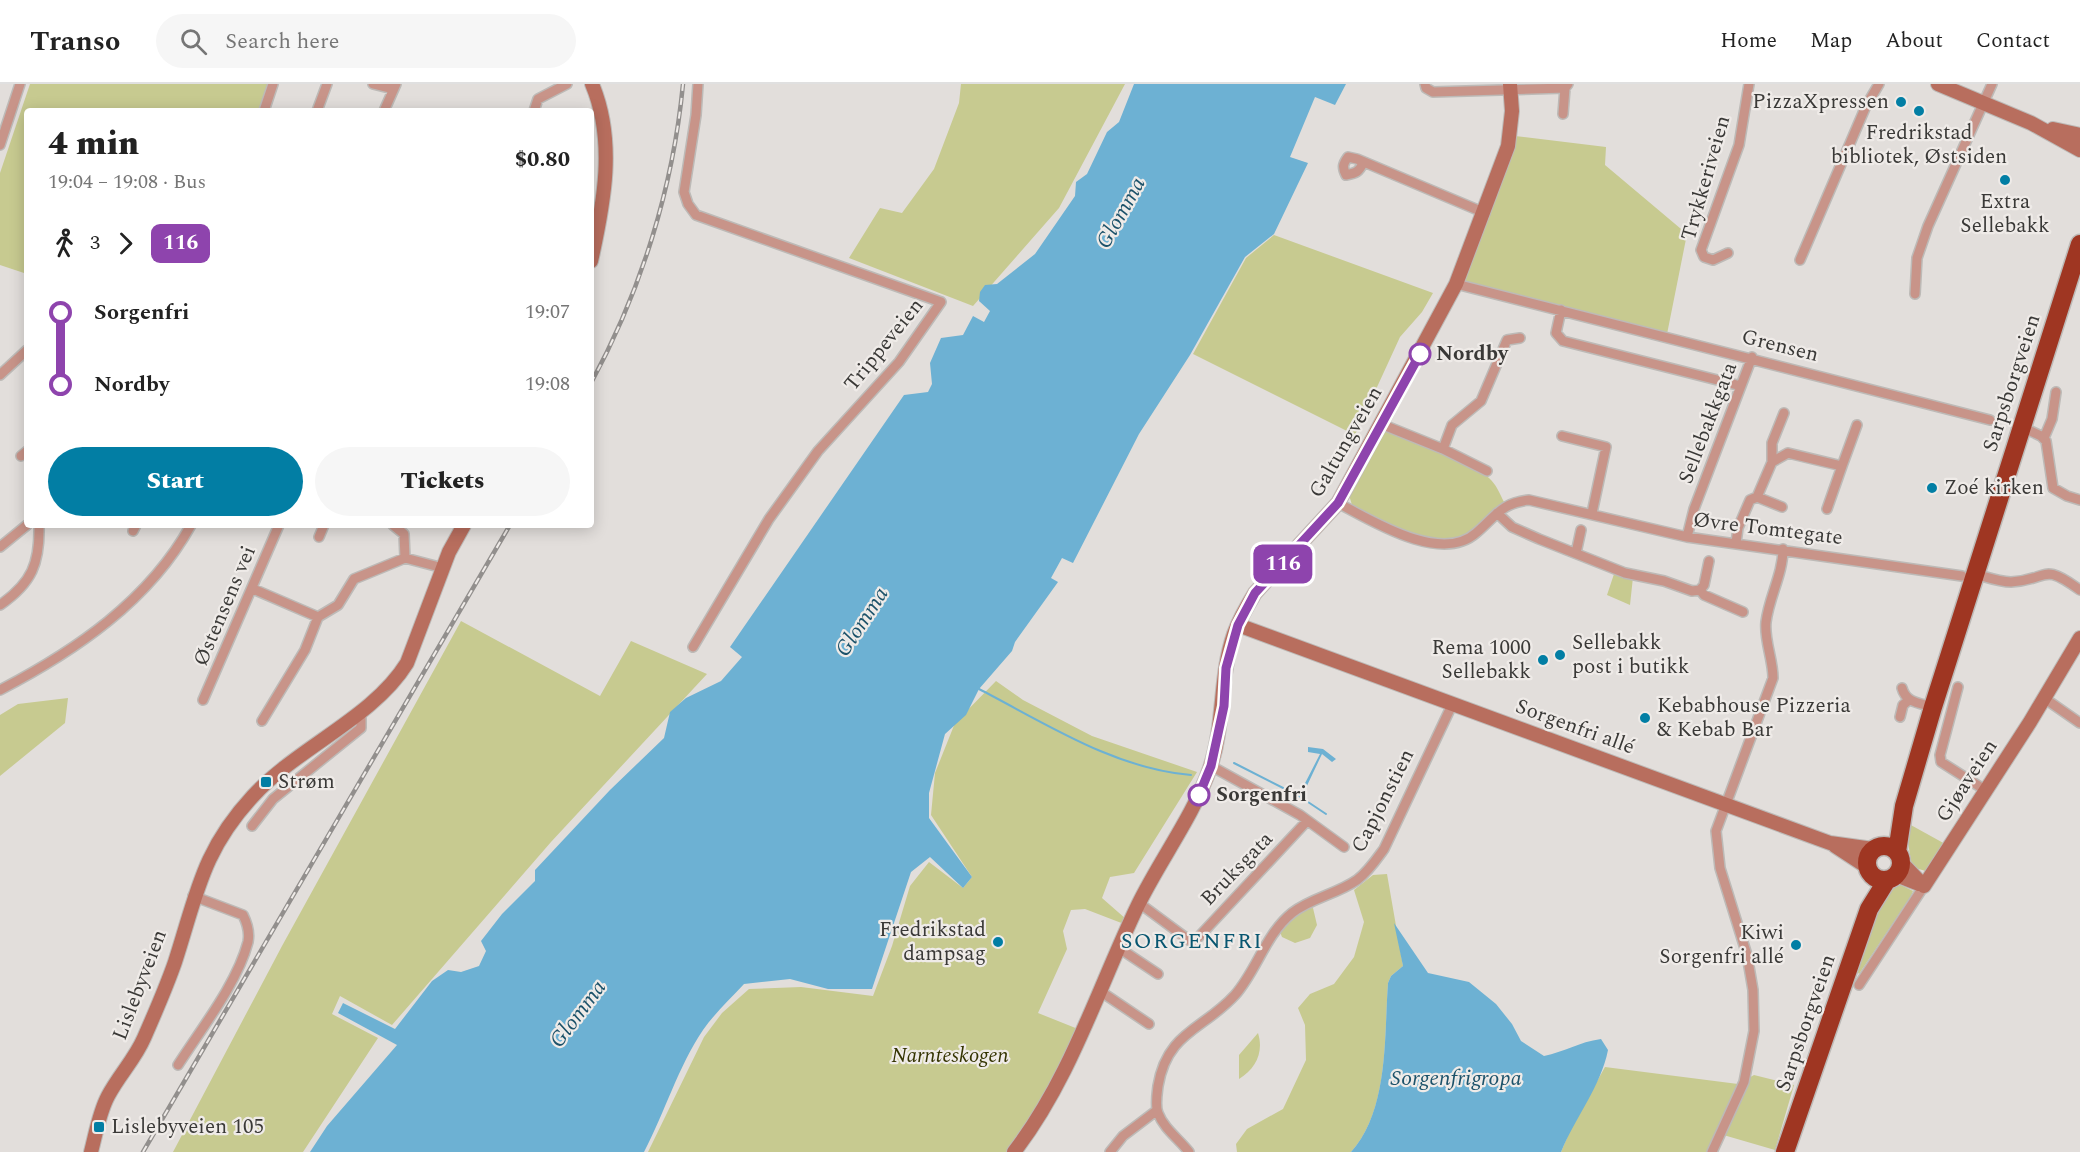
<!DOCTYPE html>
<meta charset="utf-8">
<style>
:root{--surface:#fff;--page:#f6f6f6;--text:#222;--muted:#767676;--line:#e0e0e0;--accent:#027ea4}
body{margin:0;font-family:Spectral,serif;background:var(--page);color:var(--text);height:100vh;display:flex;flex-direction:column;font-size:22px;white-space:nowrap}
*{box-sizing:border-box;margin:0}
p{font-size:20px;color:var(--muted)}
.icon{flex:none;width:33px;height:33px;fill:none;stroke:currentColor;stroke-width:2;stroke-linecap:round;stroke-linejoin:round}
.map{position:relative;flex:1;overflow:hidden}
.side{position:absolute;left:24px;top:24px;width:570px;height:420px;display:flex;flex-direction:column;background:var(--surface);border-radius:6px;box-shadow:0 3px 15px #0003}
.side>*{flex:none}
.badge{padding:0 12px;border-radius:9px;font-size:21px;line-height:39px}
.map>.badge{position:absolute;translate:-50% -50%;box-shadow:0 0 0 3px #fff}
.legs{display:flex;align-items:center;gap:9px;height:66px;padding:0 24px;font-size:20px}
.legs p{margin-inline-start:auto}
.head{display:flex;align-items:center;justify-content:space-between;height:102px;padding:0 24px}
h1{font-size:33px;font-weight:800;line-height:45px}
.action{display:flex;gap:12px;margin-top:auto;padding:12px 24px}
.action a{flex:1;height:69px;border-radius:36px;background:var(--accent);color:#fff;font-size:24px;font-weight:800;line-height:69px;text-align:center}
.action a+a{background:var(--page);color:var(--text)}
ul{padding:0 24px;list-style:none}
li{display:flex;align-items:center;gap:21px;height:72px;font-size:22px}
li i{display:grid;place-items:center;width:9px;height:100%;margin:0 8px;background:currentColor}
li i::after{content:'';width:15px;height:15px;margin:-8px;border:4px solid;border-radius:50%;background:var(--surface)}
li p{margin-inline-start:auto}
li:first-child i{background:linear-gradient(#0000 50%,currentColor 0)}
li:last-child i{background:linear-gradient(currentColor 50%,#0000 0)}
header{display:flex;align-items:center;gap:36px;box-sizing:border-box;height:84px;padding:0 30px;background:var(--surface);border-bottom:2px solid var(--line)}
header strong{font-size:28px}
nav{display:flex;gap:33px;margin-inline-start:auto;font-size:21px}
.search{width:420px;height:54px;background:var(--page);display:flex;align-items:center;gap:15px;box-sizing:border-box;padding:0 21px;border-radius:33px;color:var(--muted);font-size:22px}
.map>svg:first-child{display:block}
</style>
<header>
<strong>Transo</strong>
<div class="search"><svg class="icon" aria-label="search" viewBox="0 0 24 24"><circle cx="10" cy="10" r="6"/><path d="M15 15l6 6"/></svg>Search here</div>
<nav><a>Home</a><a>Map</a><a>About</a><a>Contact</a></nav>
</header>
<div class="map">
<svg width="2080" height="1068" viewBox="0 0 2080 1068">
<rect width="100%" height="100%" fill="#e2dedb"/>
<!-- green -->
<path fill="#c7ca90" d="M30 0H268L258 27H27V190L0 181V89Z
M961 0H1125L1059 124 973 222 849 174 880 124 902 129 934 85 959 19Z
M1515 52 1606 63 1605 81 1687 150 1667 250 1461 198Z
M1274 151 1433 209 1422 228 1400 253 1355 351 1193 270 1246 174Z
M1388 346C1421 359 1462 370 1489 394 1496 400 1500 410 1504 418 1493 429 1480 447 1466 453 1432 467 1381 437 1352 421L1349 411 1382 348Z
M1615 487 1633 493 1630 521 1607 511Z
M461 537 600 612 631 557 707 590 551 758 392 941 340 912 332 930 378 954 303 1068H173L282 862Z
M996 597 1023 616 1092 652 1197 688 1134 789 1110 793 1102 814 1126 835 1124 840 1085 825 1071 826 1063 847 1067 865 1038 929 1078 945 1054 998 1011 1068H648L704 953 722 929 749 905 801 903 873 912 892 862 910 802 929 778 963 804 972 793 931 731 935 689 955 639Z
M68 614 65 639 0 692V631L18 620Z
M1909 740 1947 761 1929 788 1912 783C1910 767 1906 757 1909 740Z
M1387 790 1403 882 1391 892 1388 899C1384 954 1389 1026 1351 1068H1237L1236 1060 1247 1045 1283 1025 1306 976 1305 941 1298 924 1310 910 1334 900 1354 873 1364 838 1354 806 1373 791Z
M1897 799 1913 807 1911 812 1859 890 1857 887 1882 807Z
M1313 824 1317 841 1310 854 1295 859 1282 853 1280 848C1287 838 1300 825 1313 824Z
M1258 949C1264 968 1256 985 1239 995V971Z
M1605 983 1738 1000 1754 991 1794 1001 1775 1066 1720 1050 1712 1068H1561L1572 1042Z"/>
<!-- water -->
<path fill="#6db1d3" d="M1134 0H1346L1335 21 1315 13 1290 73 1308 79 1274 150 1245 173 1190 271 1139 350 1073 479 1062 474 1051 494 1058 498 1015 558 1012 567 979 605 966 631 945 650 929 709V734L972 793 963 804 930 773 911 788 872 905H828L790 895 744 900C730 915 715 929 703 946 678 983 665 1028 644 1068H310L327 1042 397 961 338 929 343 919 395 945 432 897 448 886 461 888 479 882 486 867 481 857 502 830 535 797V786L610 706 664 654 670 628 686 614 721 597 742 573 730 563 904 311 928 308 932 300 930 279 941 254 963 251 973 232 984 238 990 227 979 217 980 208 985 201 997 200 1035 170 1075 112 1076 98 1087 90 1107 48 1119 38Z
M1308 663 1323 665 1336 675 1332 678 1322 670 1304 708 1301 707 1320 670 1308 668Z
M1394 839 1428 889 1469 898 1496 920 1512 940 1521 957 1544 972C1564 968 1579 958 1601 955L1608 966C1601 1002 1575 1034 1561 1068H1351C1389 1026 1384 953 1388 899L1391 892 1403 882Z"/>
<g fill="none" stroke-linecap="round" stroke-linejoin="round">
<!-- stream -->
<path stroke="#6db1d3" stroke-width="2" d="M979 605C1045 639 1115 685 1191 691
M1234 679 1299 712 1326 730"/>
<defs>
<path id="street" d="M373 0 393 5
M1425 0 1426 4 1433 8 1565 4
M264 27 273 0
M317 27 327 0
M384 27 396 0
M534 27 538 15 567 0
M1563 30 1565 4 1568 0
M0 61 20 0
M1363 79C1359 88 1356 89 1346 91 1342 83 1343 80 1348 73L1357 75 1485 129
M1728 169 1713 176 1704 173 1701 166 1739 61 1749 0
M1800 176 1866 22 1879 0
M1456 200 1990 336
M1915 210 1917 174 1928 142 1992 0
M1561 226 1556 249 1563 257 1741 302
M0 291 27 266
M1381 340 1443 365 1487 387
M2022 343 2041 352 2046 357 2053 404 2067 412 2080 416
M1562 352 1606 363 1592 429
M2044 354 2052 335 2056 308
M1443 365 1452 341 1481 317 1507 256 1520 254
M21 372 27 367
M1772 378V359L1784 329
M1842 382 1857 341
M1757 413 1782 423
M1338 419C1372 437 1441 480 1476 449 1496 432 1501 419 1529 416L1687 453 1962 492
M1497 429 1512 443 1539 455 1625 489 1664 497 1692 507 1700 506 1704 501 1709 477
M393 441 404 450 405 474
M133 447 136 441
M319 453 324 441
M1687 453 1694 425 1752 273
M1736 459 1738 444 1750 416 1757 413 1772 378 1788 369 1842 382 1827 425
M0 463 27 441
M1576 469 1581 446
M1975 490C1986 493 2000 498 2011 498 2050 496 2040 477 2080 506
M253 505 318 533
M1700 506 1704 511 1743 528
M0 521C32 499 40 479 39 441
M693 563 769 435 818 367 899 278 941 218 696 131 688 120 684 108 696 31 698 0
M1958 603 1940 671 1941 678 1985 706
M1902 604C1906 619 1919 619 1933 623
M0 606C75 567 149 517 191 441
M2044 614 2080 639
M203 616 279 441
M1900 633 1903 621 1909 616
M262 637 305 566 318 533 338 521 354 495 405 474 443 484
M1211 682 1300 731 1344 763
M252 742 273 715 361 644V626
M1139 819 1193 859 1307 737
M1119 864 1158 890
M1859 901 1924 802
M1100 907 1149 940
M178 981C201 945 237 900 248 858 250 848 247 839 243 831L193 812
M1110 1068 1123 1052 1156 1027
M1189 1068C1179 1055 1164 1045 1158 1029 1155 1022 1157 1010 1158 1002 1167 948 1203 946 1235 911 1257 886 1265 851 1292 829 1311 814 1337 810 1357 796 1368 788 1376 776 1384 765L1452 621
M1712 1068 1744 998 1754 947 1753 906 1747 871 1720 784 1716 747 1773 594C1773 575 1764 556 1766 538 1769 513 1783 490 1783 465"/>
<path id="secondary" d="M1938 0 2031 39 2080 66
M2053 45 2080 51
M591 177C604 119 616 57 592 0
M1238 541 1830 759 1873 765
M1835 762 1867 783
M1901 778 1924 802
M1896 791 1919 800
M1924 802 2030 638 2080 554
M91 1068C96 1049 99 1029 108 1012 119 991 135 975 144 954 155 929 166 904 175 878 197 810 202 767 253 712 298 663 373 634 407 579L449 468 464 441
M1014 1068C1071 994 1098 904 1138 821 1161 774 1193 733 1210 684 1225 640 1219 593 1234 550 1239 536 1247 522 1255 509L1338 419 1456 200 1508 62 1512 27 1510 0"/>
<path id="highway" d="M1867 779a17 17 0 1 1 34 0a17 17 0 1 1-34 0Z
M1897 768 1904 722 1933 623 2080 160
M1785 1068 1869 825 1887 796"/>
</defs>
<!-- street casing -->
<use href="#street" stroke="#bdbab7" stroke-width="12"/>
<!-- secondary casing -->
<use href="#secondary" stroke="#bdbab7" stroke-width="16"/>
<!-- highway casing -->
<use href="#highway" stroke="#bdbab7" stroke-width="21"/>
<!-- street -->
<use href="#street" stroke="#c89489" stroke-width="9"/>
<!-- secondary -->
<use href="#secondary" stroke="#b86e5e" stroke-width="14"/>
<!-- highway -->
<use href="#highway" stroke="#9f3622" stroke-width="18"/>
<defs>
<path id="rail" d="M591 299C641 207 673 104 683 0
M143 1068 510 441"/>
</defs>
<!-- rail casing -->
<use href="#rail" stroke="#928f8d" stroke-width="4.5"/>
<!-- rail -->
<use href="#rail" stroke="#efebe8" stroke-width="2" stroke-dasharray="7" stroke-linecap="butt"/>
</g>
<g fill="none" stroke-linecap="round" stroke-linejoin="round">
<defs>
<path id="line-1" d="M1199 711 1211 682 1224 622 1226 584 1238 541 1255 509 1338 419 1420 270"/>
</defs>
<!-- line-1 casing -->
<use href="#line-1" stroke="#fff" stroke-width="14"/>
<!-- line-1 -->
<use href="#line-1" stroke="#8e44ad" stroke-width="9"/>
</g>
<!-- markers -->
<g fill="#027ea4" stroke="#efebe8" stroke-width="2">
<circle cx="1901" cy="18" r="6"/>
<circle cx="1919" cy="27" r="6"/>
<circle cx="2005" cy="96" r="6"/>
<circle cx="1932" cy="404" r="6"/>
<circle cx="1560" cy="571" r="6"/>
<circle cx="1543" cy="576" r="6"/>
<circle cx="1645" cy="634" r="6"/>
<rect x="260" y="692" width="12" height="12" rx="3"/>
<circle cx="998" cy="858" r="6"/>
<circle cx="1796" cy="861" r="6"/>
<rect x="93" y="1037" width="12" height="12" rx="3"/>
</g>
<g fill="#fff" stroke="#8e44ad" stroke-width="3">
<circle cx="1420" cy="270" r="10"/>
<circle cx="1199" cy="711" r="10"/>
</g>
<g text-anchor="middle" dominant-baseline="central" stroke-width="4.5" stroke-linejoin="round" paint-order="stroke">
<!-- poi labels -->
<g font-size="21" fill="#3a3937" stroke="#efebe8" text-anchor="start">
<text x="1889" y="18" text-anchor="end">PizzaXpressen</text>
<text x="1919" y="49" text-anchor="middle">Fredrikstad<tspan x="1919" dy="24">bibliotek, Østsiden</tspan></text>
<text x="2005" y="118" text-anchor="middle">Extra<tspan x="2005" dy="24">Sellebakk</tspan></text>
<text x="1944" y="404">Zoé kirken</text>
<text x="1572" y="559">Sellebakk<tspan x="1572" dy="24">post i butikk</tspan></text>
<text x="1531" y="564" text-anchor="end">Rema 1000<tspan x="1531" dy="24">Sellebakk</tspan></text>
<text x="1657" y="622">Kebabhouse Pizzeria<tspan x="1657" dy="24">&amp; Kebab Bar</tspan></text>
<text x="278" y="698">Strøm</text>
<text x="986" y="846" text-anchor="end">Fredrikstad<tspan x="986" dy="24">dampsag</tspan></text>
<text x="1784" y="849" text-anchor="end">Kiwi<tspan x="1784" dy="24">Sorgenfri allé</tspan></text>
<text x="111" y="1043">Lislebyveien 105</text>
</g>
<!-- street labels -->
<g font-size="21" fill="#3a3937" stroke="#efebe8">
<text transform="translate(1706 94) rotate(-74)">Trykkeriveien</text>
<text transform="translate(884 261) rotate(-51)">Trippeveien</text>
<text transform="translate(1780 262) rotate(14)">Grensen</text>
<text transform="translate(2012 299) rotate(-72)">Sarpsborgveien</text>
<text transform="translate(1708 339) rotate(-69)">Sellebakkgata</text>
<text transform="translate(1346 358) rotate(-60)">Galtungveien</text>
<text transform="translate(1768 445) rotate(7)">Øvre Tomtegate</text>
<text transform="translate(225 522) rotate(-67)">Østensens vei</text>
<text transform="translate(1575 643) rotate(20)">Sorgenfri allé</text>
<text transform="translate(1967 697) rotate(-57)">Gjøaveien</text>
<text transform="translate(1383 717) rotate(-63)">Capjonstien</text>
<text transform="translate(1237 785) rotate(-46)">Bruksgata</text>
<text transform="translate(140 901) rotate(-69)">Lislebyveien</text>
<text transform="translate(1806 939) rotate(-71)">Sarpsborgveien</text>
</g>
<!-- stop labels -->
<g font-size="21" font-weight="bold" fill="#3a3937" stroke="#efebe8" text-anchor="start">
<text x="1436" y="270">Nordby</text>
<text x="1216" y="711">Sorgenfri</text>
</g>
<!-- park labels -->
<g font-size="21" font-style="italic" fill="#343400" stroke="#efebe8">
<text x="950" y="972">Narnteskogen</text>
</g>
<!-- water labels -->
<g font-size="22" font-style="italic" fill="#1c526a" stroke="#efebe8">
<text transform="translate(1121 129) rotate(-61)">Glomma</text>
<text transform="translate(862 538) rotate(-57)">Glomma</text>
<text transform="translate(578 930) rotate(-53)">Glomma</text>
<text x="1456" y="994">Sorgenfrigropa</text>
</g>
<!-- neighbourhood labels -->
<g font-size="22" letter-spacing="1.5" fill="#085670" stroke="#efebe8">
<text x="1192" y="857">SORGENFRI</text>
</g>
</g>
</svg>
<b class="badge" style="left:1283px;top:480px;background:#8e44ad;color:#fff">116</b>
<section class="side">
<div class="head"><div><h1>4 min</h1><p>19:04 – 19:08 · Bus</p></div><b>$0.80</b></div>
<div class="legs"><svg class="icon" aria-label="walk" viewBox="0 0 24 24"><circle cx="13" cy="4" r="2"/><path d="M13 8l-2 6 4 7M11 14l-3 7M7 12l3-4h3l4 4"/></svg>3<svg class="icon" aria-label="forward" viewBox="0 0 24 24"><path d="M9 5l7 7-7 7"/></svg><b class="badge" style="background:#8e44ad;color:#fff">116</b></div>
<ul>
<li><i style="color:#8e44ad"></i><b>Sorgenfri</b><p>19:07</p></li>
<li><i style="color:#8e44ad"></i><b>Nordby</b><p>19:08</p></li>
</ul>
<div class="action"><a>Start</a><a>Tickets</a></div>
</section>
</div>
